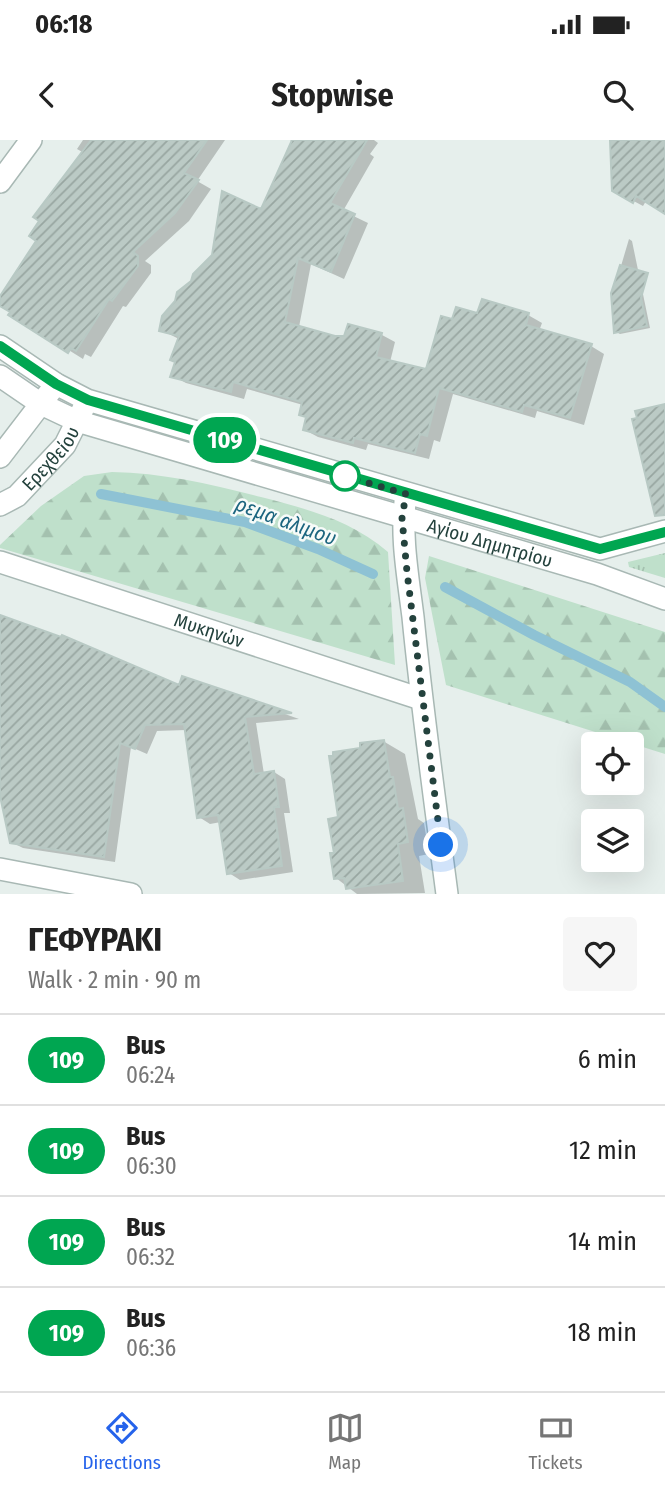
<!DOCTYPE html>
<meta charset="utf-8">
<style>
:root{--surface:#fff;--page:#f6f6f6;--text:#222;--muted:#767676;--line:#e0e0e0;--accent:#2563eb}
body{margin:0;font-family:"Fira Sans Condensed",sans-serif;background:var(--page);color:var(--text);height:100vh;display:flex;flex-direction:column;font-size:26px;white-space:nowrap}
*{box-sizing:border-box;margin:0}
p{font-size:23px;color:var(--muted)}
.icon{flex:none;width:38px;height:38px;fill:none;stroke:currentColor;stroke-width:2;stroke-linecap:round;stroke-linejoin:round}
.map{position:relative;height:754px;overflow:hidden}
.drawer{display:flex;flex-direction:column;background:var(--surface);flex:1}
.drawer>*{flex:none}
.badge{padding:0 14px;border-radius:23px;font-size:24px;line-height:46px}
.fabs{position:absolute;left:581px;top:592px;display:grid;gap:14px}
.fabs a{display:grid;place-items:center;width:63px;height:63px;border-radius:7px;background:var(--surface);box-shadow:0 7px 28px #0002;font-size:35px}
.you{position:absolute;width:35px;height:35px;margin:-18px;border:5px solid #fff;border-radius:50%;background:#1a73e8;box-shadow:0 0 0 10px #1a73e833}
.map>.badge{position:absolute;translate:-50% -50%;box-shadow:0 0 0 4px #fff}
.round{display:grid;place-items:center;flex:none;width:74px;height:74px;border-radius:7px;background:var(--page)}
.headline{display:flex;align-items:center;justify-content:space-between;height:119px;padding:0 28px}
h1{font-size:33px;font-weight:700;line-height:52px}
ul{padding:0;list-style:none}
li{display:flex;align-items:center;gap:21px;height:91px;padding:0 28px;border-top:2px solid var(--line)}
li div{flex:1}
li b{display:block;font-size:26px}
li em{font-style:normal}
li .badge{min-width:77px;font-weight:700;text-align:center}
.status{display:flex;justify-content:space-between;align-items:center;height:49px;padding:0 35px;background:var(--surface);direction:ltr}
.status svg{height:19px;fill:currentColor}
header{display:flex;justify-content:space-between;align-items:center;height:91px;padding:0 28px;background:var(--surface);font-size:32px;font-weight:700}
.dock{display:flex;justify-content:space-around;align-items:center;height:98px;border-top:2px solid var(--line);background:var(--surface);font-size:19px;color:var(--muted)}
.dock a{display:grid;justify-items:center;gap:4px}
.dock .on{color:var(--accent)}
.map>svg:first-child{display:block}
</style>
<div class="status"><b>06:18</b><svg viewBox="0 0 49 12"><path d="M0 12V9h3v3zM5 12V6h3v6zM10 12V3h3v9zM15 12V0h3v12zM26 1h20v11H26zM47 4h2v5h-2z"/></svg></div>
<header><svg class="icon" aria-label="back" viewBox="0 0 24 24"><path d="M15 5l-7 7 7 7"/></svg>Stopwise<svg class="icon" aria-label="search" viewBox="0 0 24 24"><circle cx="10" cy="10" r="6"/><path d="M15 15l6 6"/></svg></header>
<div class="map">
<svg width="665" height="754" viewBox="0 0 665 754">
<defs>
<pattern id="grass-tufts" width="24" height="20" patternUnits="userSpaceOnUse" patternTransform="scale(1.75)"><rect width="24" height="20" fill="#bfe0cb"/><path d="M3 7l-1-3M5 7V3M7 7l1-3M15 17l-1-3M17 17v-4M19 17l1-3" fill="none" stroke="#a4c1af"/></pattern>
<pattern id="forest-firs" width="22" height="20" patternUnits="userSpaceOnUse" patternTransform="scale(1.75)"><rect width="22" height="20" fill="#bfe0cb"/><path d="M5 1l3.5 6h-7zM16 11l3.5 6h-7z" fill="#a4c1af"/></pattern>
<pattern id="building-hatch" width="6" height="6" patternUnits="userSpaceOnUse" patternTransform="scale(1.75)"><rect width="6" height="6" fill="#bbcac5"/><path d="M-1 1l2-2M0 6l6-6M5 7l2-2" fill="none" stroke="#98a6a1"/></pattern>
</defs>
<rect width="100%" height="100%" fill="#e6efec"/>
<!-- grass -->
<path fill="url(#grass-tufts)" d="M665 413V438L629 427 628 422Z"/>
<!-- forest -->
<path fill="url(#forest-firs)" d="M112 332C163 333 211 344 261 357 307 369 351 380 388 412L395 525 0 408V405L41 366 84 336Z
M429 416 665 492V614L446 545 425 438Z"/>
<!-- shadow -->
<path fill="#0003" d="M83 0H225L197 41 211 49 189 81 145 121 151 125V133L126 167 123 166 91 217 85 214 83 219 11 174 13 172 0 164V159L38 100 84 13 77 9Z
M290 0H374L378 3 370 14 374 17 343 71 368 83 344 139 311 124 299 187 334 197 346 198 349 186 382 195 395 202 390 222 428 231 453 181 479 175H528L542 183 539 191 591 206 604 214 584 285 537 271 535 278 453 254 440 302 434 300 429 319 368 304 366 310 318 297 305 290 307 278 301 274 303 265 247 249 244 259 186 243 173 236 179 199 161 190 192 142 262 71 293 2Z
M613 0H665V72L646 61 643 66 613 50Z
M629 99 632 101 650 188 620 194 616 192 613 153Z
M0 477 180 547 183 538 299 579 256 583 264 634 274 632 285 639 290 673H284L293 732 240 740 229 733 221 682 210 684 199 677 186 590 157 591 147 614 131 607 115 722 23 708 11 702 0 647Z
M383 601 405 614 418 679 424 683 429 714 419 716 425 753 357 754 336 738V714L340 679 362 610Z"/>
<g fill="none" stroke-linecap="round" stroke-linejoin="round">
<!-- stream -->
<path stroke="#8ec2d4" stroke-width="10" d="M101 354 245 382 318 409 373 434
M445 447 534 495 630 542 665 567"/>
</g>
<!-- building -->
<path fill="url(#building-hatch)" stroke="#b8c9c4" stroke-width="2" d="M91 0H207L184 33 199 40 175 73 133 112 138 116V126L112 161 109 159 76 211 71 208 68 213 8 175 10 172 0 166V156L36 101 29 96 39 81 33 77Z
M292 0H367L330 63 355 74 331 132 298 118 285 182 335 196H344L348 184 382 193 376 217 426 229 441 176 452 179 456 167 477 173 482 159 529 173 526 185 592 204 570 278 524 265 522 272 439 248 427 296 420 294 415 313 354 298 353 303 303 290 306 277 299 275 302 262 233 242 231 252 170 237 175 222 170 220 179 196 159 191 162 176 175 161 177 152 191 141 193 134 212 115 222 51 261 69Z
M610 0H665V74L636 56 633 63 612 51Z
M620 125 648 133 641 158 647 186 614 193 611 153Z
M665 264V375L655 376 632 279 637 278 635 271Z
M0 475 61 497 62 495 179 545 182 536 292 573 245 577 254 634 274 631 279 667H274L282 726 227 734 218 675 197 678 184 584 145 585 135 609 120 603 104 717 10 703 0 656Z
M384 600 390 637H393L398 669 403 668 408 702 398 704 403 741 346 749 344 738 334 739 330 713H334L328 679 338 677 329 616H333V612L360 608V603Z"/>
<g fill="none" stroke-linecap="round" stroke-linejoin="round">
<defs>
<g id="minor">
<path d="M0 42 31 0"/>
<path d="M0 317 56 244"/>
<path d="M406 354C400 395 408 436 413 477 422 569 435 662 447 754"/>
<path id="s1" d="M0 365 17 356 65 305 85 265"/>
<path id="s2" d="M0 422 421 559"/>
<path d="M0 729 131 754"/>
</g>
<g id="tertiary">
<path d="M0 206 56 244 87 260 600 409 665 391"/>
<path id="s3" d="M0 236 41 264 77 281 597 434 665 459"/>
</g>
</defs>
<!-- minor casing -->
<use href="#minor" stroke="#a8b8b4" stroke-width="24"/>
<!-- tertiary casing -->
<use href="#tertiary" stroke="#a8b8b4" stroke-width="24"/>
<!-- minor -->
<use href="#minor" stroke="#fff" stroke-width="21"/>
<!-- tertiary -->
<use href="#tertiary" stroke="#fff" stroke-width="21"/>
</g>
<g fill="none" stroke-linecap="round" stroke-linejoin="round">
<defs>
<path id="line" d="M0 206 56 244 88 260 600 409 665 392"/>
</defs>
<!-- line casing -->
<use href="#line" stroke="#fff" stroke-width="16"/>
<!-- line -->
<use href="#line" stroke="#00a651" stroke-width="10"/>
<!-- walk -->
<path stroke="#24423d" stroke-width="7" stroke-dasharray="0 12.6" d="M345 336 406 354 402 378 407 432 441 705"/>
</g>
<!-- markers -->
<circle fill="#fff" stroke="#00a651" stroke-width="3.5" cx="345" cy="336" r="14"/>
<g text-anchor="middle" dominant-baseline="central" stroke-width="5" stroke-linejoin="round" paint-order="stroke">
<!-- street labels -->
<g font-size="19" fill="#24423d" stroke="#f7fbf9">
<text stroke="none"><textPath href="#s1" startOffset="70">Ερεχθείου</textPath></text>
<text stroke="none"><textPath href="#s3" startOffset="520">Αγίου Δημητρίου</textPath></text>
<text stroke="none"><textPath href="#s2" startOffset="220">Μυκηνών</textPath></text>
</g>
<!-- water labels -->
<g font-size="21" font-style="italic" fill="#1c657f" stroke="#f7fbf9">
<text transform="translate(286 381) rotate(20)">ρεμα αλιμου</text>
</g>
</g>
</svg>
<div class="fabs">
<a><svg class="icon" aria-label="locate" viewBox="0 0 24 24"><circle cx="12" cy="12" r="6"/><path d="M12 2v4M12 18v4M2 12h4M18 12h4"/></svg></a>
<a><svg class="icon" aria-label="layers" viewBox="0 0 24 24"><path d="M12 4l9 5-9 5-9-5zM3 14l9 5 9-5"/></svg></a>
</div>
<div class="you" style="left:441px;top:705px"></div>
<b class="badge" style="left:225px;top:300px;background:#00a651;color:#fff">109</b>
</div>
<section class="drawer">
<div class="headline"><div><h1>ΓΕΦΥΡΑΚΙ</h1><p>Walk · 2 min · 90 m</p></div><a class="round"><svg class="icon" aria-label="heart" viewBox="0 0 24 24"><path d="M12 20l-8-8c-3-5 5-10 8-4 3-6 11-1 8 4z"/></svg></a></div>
<ul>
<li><span class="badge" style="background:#00a651;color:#fff">109</span><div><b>Bus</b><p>06:24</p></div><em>6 min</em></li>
<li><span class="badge" style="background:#00a651;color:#fff">109</span><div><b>Bus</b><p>06:30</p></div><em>12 min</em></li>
<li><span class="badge" style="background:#00a651;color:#fff">109</span><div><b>Bus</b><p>06:32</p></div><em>14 min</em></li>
<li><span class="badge" style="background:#00a651;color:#fff">109</span><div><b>Bus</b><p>06:36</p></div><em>18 min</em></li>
</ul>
</section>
<nav class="dock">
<a class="on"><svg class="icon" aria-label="directions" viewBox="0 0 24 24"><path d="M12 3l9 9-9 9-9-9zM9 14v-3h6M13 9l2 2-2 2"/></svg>Directions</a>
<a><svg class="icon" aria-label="map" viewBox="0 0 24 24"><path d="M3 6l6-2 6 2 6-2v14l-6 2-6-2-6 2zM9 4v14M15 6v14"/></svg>Map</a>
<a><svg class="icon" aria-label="tickets" viewBox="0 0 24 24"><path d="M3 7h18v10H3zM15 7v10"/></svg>Tickets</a>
</nav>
